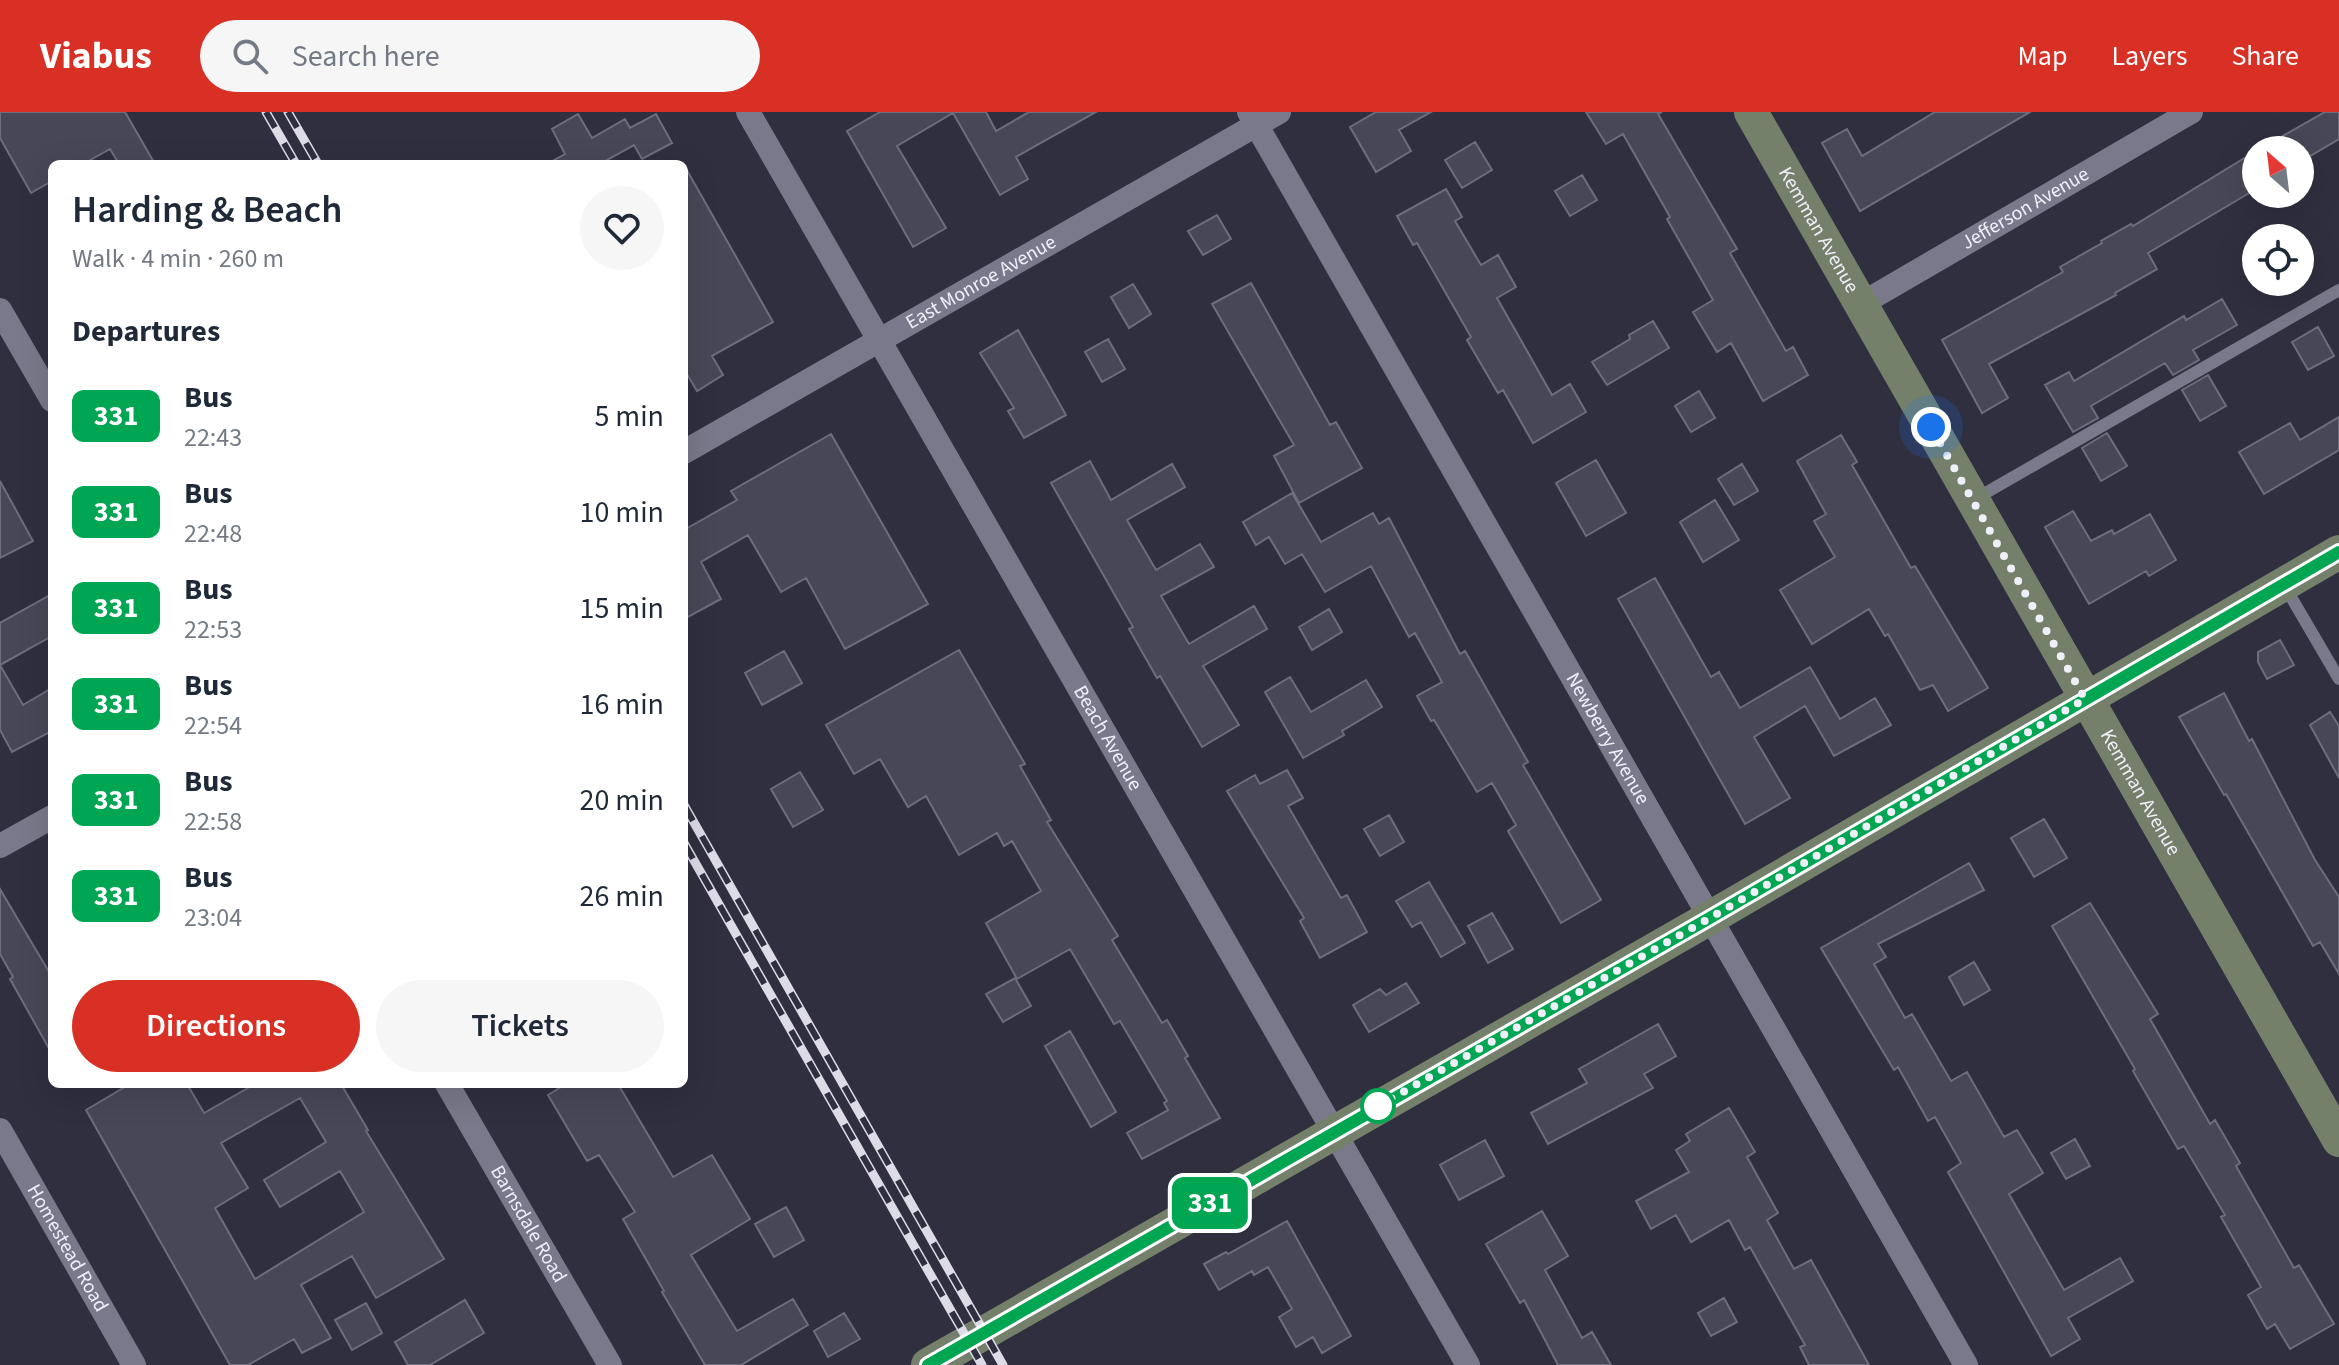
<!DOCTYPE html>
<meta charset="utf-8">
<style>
:root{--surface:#fff;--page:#f6f6f7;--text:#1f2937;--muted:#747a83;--accent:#d93025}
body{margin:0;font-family:"Source Sans 3",sans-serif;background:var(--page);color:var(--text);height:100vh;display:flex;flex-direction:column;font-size:30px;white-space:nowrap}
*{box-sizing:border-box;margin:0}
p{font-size:26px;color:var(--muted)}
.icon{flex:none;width:44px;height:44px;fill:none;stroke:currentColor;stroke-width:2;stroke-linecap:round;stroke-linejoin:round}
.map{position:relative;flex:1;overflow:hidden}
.details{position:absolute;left:48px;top:48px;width:640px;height:928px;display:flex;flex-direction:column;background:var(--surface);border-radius:12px;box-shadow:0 8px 32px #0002}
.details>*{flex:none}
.badge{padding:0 16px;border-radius:12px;font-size:28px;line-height:52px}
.needle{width:52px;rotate:332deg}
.tools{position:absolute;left:2242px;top:24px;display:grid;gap:16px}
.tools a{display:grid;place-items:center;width:72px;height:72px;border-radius:50%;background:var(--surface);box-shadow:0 8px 32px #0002;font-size:40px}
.you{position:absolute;width:40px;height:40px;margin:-20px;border:6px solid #fff;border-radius:50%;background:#1a73e8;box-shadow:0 0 0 12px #1a73e833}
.map>.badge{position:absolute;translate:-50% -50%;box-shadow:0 0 0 4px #fff}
h2{padding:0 24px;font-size:30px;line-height:72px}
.round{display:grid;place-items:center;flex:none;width:84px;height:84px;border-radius:42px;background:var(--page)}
.overview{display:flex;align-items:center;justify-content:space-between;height:136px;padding:0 24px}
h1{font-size:38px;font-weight:600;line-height:60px}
.action{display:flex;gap:16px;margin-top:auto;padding:16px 24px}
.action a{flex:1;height:92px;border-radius:48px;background:var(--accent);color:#fff;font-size:32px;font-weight:600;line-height:92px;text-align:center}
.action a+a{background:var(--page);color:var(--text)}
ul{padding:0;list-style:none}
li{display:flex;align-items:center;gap:24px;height:96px;padding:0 24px}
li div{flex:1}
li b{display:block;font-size:30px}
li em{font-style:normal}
li .badge{min-width:88px;font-weight:700;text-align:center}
header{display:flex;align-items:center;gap:48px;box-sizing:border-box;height:112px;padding:0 40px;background:var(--accent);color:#fff}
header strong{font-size:38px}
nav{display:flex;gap:44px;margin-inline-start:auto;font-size:28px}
.search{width:560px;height:72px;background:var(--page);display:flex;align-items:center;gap:20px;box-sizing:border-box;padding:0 28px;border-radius:44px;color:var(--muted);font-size:30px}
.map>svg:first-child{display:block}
</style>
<header>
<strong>Viabus</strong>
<div class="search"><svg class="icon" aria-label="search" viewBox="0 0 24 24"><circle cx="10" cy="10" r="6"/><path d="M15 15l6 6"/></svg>Search here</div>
<nav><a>Map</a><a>Layers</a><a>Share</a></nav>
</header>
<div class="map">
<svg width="2339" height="1253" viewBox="0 0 2339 1253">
<rect width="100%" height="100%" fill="#302f3f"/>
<!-- building -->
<path fill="#484757" stroke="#6d6d7e" stroke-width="2" fill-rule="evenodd" d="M0 0H125L155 52H119L110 37 83 52H52V69L31 81 0 26Z
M880 0H986L996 19 1029 0H1096L1016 45 1028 67 1000 83 953 1 897 34 946 116 913 135 847 19Z
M1376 0H1431L1399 18 1411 39 1376 60 1350 15Z
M1586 0H1662L1658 2 1737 137 1730 141 1786 239 1793 235 1808 263 1763 289 1731 231 1717 240 1693 200 1713 188 1667 107 1670 105 1623 22 1606 32Z
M1935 0H2030L1860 99 1822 31 1847 17 1862 44Z
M2325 0H2339V27L2300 50V38H2258Z
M578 2 592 26 625 7 630 16 656 2 672 31 642 47 634 33 605 49 607 52H547L565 42 552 17Z
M1475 30 1492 58 1462 76 1445 48Z
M2256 39V77L2148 141 2157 157 2115 181 2116 183 1989 252 2008 286 1982 301 1942 228 2063 160 2060 155 2102 131 2101 129 2131 112 2133 114Z
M684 53 773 210 712 244 723 263 697 279 684 257Z
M1582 63 1597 88 1570 104 1555 79Z
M1446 77 1462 105 1455 109 1481 153 1498 143 1516 175 1497 186 1552 283 1570 272 1586 300 1533 331 1503 278 1498 281 1467 228 1471 225 1417 131 1413 133 1397 104Z
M1217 103 1231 127 1203 143 1188 119Z
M1251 171 1330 313 1336 310 1362 356 1299 391 1274 344 1294 333 1212 192Z
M1133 172 1151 202 1129 216 1111 185Z
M2222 187 2237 213 2193 238 2199 248 2173 263 2165 251 2091 294 2098 306 2073 320 2045 273 2069 260 2074 269 2184 204 2186 208Z
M1653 209 1669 236 1607 273 1592 250 1630 227 1629 223Z
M2318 215 2334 244 2308 258 2292 230Z
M1018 218 1066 303 1024 326 1008 299 1014 296 980 241Z
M1108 227 1125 257 1102 270 1085 240Z
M2208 263 2226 294 2200 309 2182 278Z
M1699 279 1715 306 1691 320 1675 294Z
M2339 305V338L2264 382 2239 340 2290 311 2300 328Z
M2107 321 2127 354 2101 369 2082 336Z
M831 322 928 492 845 537 806 466 781 480 748 423 701 450 721 487 684 507V418L737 388 731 379Z
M1841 323 1857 350 1852 353 1911 456 1915 454 1988 576 1948 599 1933 573 1920 578 1888 522 1885 524 1869 497 1812 532 1780 478 1835 445 1814 409 1826 402 1797 349Z
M1596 348 1626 401 1586 424 1556 371Z
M1090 349 1111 388 1172 352 1185 375 1127 408 1156 458 1200 432 1214 455 1161 484 1189 532 1254 494 1267 517 1203 554 1239 613 1202 635 1160 564 1157 566 1129 517 1133 515 1051 371Z
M1742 352 1758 379 1734 393 1718 367Z
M0 369 33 429 0 446Z
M1292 381 1321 430 1373 401 1379 412 1389 406 1460 542 1465 539 1528 650 1523 653 1601 788 1561 811 1508 719 1516 713 1492 671 1477 680 1434 608 1431 609 1417 584 1442 570 1415 521 1409 525 1371 454 1325 480 1302 442 1285 452 1269 425 1256 433 1243 410Z
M1715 388 1739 428 1703 450 1680 410Z
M2073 399 2091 429 2112 418 2114 422 2150 402 2176 448 2149 464 2146 459 2089 492 2045 415Z
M1655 466 1711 565 1719 560 1740 596 1810 555 1840 607 1875 586 1891 613 1834 644 1805 594 1754 625 1790 686 1745 712 1618 487Z
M52 482V524L0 553V511Z
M1329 497 1342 520 1312 538 1299 515Z
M2280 528 2294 553 2267 567 2258 550V540Z
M959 538 1025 652 1020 654 1051 708 1047 710 1118 824 1112 828 1162 911 1167 908 1188 944 1185 946 1220 1006 1142 1047 1127 1021 1168 998 1164 991 1167 989 1120 909 1114 912 1070 837 1017 867 986 811 1041 779 1012 729 1004 734 997 721 959 743 926 684 908 695 880 647 854 662 826 613Z
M784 539 802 571 762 593 745 561Z
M0 553 23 593 52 576V619L12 640 0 618Z
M1290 565 1311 600 1366 568 1382 595 1342 619 1344 623 1303 646 1265 580Z
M2224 581 2249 629 2252 627 2315 748 2339 785V862L2320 830 2313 834 2226 682 2224 683 2179 605Z
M2330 600 2339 614V666L2310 613Z
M1287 658 1303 686 1288 694 1341 786 1347 783 1367 820 1320 846 1300 809 1304 806 1227 679 1255 663 1260 672Z
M800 660 823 698 793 715 771 677Z
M1389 703 1404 730 1380 744 1364 717Z
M2044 707 2067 746 2034 765 2011 726Z
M1969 751 1984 778 1878 832 1886 845 1874 852 1905 906 1912 902 1951 969 1967 960 2004 1025 2017 1018 2043 1061 2009 1082 2064 1178 2120 1146 2133 1169 2068 1206 2080 1227 2051 1244 1948 1060 1961 1051 1935 1005 1928 1009 1898 955 1894 958 1821 836Z
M1429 770 1465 831 1441 845 1421 810 1412 815 1396 789Z
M0 777 52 865V942L10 867 13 865 0 842Z
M2090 791 2158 902 2150 907 2210 1012 2215 1008 2240 1051 2236 1054 2294 1156 2299 1153 2334 1212 2290 1237 2275 1212 2267 1217 2248 1183 2261 1175 2221 1105 2225 1103 2184 1034 2178 1037 2133 959 2135 957 2052 814Z
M1492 801 1513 837 1488 851 1468 814Z
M1974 850 1990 878 1964 893 1949 865Z
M1015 866 1031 894 1003 910 986 882Z
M1406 871 1419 891 1369 920 1353 893 1380 877 1386 883Z
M1658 912 1676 944 1644 962 1653 976 1548 1032 1531 1001 1587 971 1579 957Z
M1070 919 1116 1000 1091 1015 1045 934Z
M130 972H187L204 1001 255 972H341L368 1018 366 1019 444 1147 376 1186 352 1144 301 1173 331 1226 302 1241 294 1227 248 1253H230L86 998ZM300 986 326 1030 264 1068 280 1095 340 1059 364 1100 255 1167 215 1096 248 1076 221 1031Z
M566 972H618L673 1065 712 1043 750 1107 691 1143 737 1219 793 1187 808 1213 741 1253H705L662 1180 664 1179 623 1107 635 1100 599 1043 587 1049 548 983Z
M1729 996 1755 1040 1747 1045 1778 1101 1767 1108 1794 1157 1811 1148 1869 1253H1809L1800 1235 1805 1233 1750 1135 1745 1138 1729 1108 1691 1130 1676 1103 1651 1117 1636 1089 1689 1060 1676 1038 1690 1029 1686 1022Z
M2075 1027 2090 1054 2066 1067 2051 1041Z
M1485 1028 1504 1064 1459 1088 1440 1053Z
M786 1095 804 1128 774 1145 755 1112Z
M1542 1099 1568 1144 1545 1158 1582 1226 1592 1220 1611 1253H1558L1524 1188 1520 1191 1486 1132Z
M1287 1109 1351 1224 1322 1241 1313 1225 1296 1235 1279 1205 1292 1197 1268 1155 1254 1163 1252 1159 1219 1178 1204 1152 1226 1140 1228 1142Z
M1724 1186 1737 1210 1711 1224 1698 1201Z
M465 1188 484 1221 430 1253H408L395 1230Z
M366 1191 382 1221 352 1238 335 1208Z
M844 1201 860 1227 828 1245 814 1219Z"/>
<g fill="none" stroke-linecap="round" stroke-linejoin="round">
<!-- lane -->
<path stroke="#79798b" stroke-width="12" d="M1975 387 2339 178
M2284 473 2339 567"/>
<!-- street -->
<g stroke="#79798b" stroke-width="24">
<path id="s1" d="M748 0 1468 1253"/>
<path id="s2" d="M1249 0 1966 1253"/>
<path id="s3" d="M1861 192 2191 0"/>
<path d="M0 198 52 288"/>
<path id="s4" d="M684 340 1279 0"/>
<path d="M0 734 52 705"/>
<path id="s5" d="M447 972 610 1253"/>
<path id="s6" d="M0 1018 134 1253"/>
</g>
<!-- secondary -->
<g stroke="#75806b" stroke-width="34">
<path id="s7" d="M1751 0 2339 1028"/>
<path d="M928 1253 1708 807 2339 440"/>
</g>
<defs>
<path id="rail" d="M266 0 296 52
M288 0 318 52
M684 693 1003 1253
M684 731 982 1253"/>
</defs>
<!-- rail casing -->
<use href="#rail" stroke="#dcdbe6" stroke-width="9"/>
<!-- rail -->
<use href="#rail" stroke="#302f3f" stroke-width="6" stroke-dasharray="18" stroke-linecap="butt"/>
</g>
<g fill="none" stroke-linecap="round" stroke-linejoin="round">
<defs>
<path id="line" d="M928 1253 1708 807 2339 440"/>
</defs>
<!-- line casing -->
<use href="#line" stroke="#fff" stroke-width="18"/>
<!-- line -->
<use href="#line" stroke="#00a651" stroke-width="12"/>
<!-- walk -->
<path stroke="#efeff9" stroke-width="8" stroke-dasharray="0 14.4" d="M1378 994 1366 1001 1708 807 2085 587 1931 315"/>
</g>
<!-- markers -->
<circle fill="#fff" stroke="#00a651" stroke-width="4" cx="1378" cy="994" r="16"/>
<g text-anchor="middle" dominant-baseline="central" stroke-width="6" stroke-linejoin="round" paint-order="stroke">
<!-- street labels -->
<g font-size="20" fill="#efeff9" stroke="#302f3f">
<text stroke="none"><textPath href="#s3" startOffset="190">Jefferson Avenue</textPath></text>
<text stroke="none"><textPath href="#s7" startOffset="136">Kemman Avenue</textPath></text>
<text stroke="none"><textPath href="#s4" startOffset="342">East Monroe Avenue</textPath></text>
<text stroke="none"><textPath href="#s1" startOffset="722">Beach Avenue</textPath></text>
<text stroke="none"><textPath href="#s2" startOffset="722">Newberry Avenue</textPath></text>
<text stroke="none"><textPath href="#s7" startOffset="784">Kemman Avenue</textPath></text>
<text stroke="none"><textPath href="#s5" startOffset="162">Barnsdale Road</textPath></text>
<text stroke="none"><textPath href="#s6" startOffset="136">Homestead Road</textPath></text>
</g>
</g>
</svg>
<div class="tools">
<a><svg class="needle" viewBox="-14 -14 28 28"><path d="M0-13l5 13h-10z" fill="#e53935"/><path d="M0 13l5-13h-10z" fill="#747a83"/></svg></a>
<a><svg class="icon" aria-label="locate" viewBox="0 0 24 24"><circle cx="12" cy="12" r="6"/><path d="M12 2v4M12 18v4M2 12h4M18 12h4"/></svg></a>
</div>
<div class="you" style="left:1931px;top:315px"></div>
<b class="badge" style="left:1210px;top:1091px;background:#00a651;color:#fff">331</b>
<section class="details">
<div class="overview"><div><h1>Harding &amp; Beach</h1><p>Walk · 4 min · 260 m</p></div><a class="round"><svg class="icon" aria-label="heart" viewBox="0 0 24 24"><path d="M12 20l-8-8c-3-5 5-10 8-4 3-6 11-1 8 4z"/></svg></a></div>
<h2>Departures</h2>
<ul>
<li><span class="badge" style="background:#00a651;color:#fff">331</span><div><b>Bus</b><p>22:43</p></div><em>5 min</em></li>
<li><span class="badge" style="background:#00a651;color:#fff">331</span><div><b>Bus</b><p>22:48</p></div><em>10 min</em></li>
<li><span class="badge" style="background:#00a651;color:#fff">331</span><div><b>Bus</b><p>22:53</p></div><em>15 min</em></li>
<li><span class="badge" style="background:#00a651;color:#fff">331</span><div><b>Bus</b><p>22:54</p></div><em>16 min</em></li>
<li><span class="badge" style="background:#00a651;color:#fff">331</span><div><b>Bus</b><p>22:58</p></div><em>20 min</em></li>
<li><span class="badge" style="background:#00a651;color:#fff">331</span><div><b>Bus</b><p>23:04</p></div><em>26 min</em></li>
</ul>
<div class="action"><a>Directions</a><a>Tickets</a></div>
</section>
</div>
